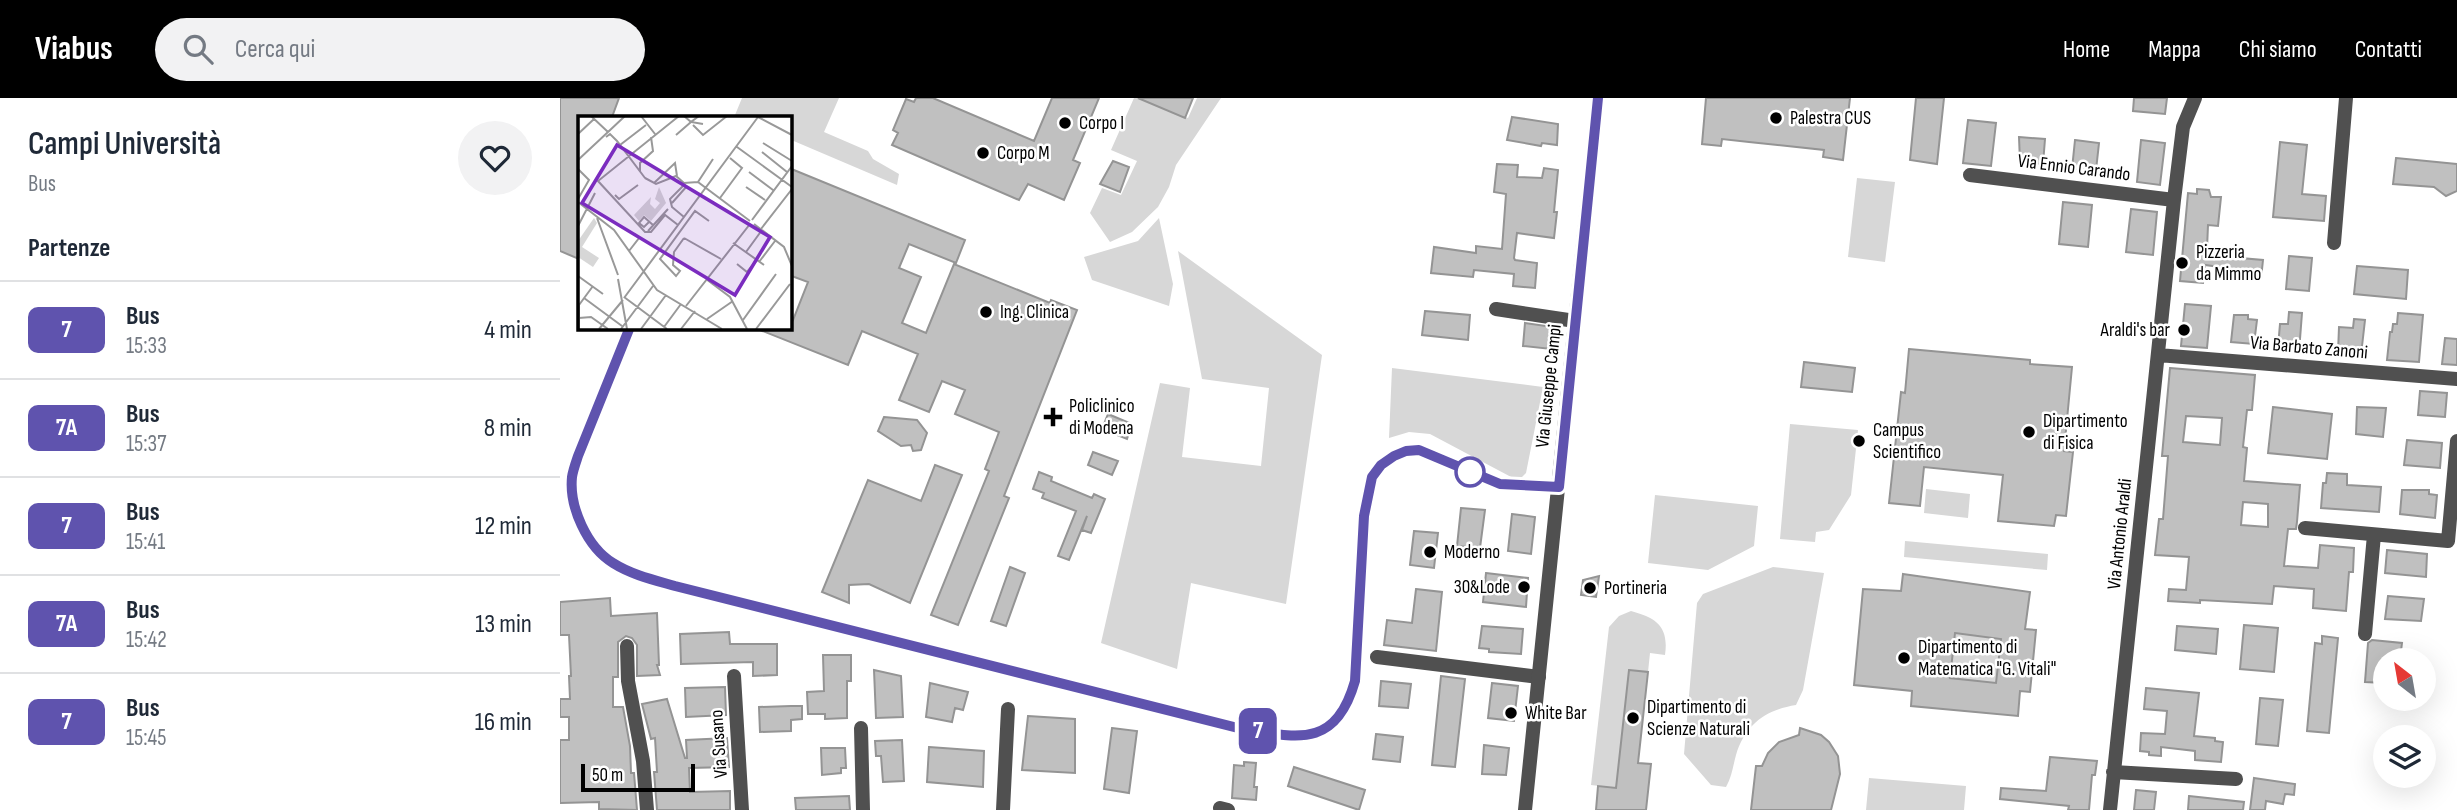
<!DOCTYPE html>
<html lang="it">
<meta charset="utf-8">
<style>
:root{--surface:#fff;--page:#f2f2f3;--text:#1f2937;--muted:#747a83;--line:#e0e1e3;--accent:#000}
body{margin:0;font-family:"Sofia Sans Condensed",sans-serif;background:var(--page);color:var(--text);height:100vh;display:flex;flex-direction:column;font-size:26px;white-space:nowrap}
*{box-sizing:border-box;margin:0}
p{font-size:23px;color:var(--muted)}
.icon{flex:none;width:38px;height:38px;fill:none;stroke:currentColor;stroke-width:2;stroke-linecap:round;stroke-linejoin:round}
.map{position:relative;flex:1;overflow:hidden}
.details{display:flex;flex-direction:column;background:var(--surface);width:560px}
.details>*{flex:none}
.badge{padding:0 14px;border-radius:10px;font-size:24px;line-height:46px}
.needle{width:46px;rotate:329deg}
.controls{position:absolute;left:1813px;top:550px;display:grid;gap:14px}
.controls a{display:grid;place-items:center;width:63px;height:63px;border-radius:50%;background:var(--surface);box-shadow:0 7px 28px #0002;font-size:35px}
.scale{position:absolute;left:21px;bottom:18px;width:114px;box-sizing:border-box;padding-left:7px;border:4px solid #000;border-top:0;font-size:19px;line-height:24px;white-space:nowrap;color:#000;-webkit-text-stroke:5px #fff;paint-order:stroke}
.map>.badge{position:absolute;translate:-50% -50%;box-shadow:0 0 0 4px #fff}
h2{padding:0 28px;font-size:26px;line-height:63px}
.round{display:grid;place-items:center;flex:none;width:74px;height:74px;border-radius:37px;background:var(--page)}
.head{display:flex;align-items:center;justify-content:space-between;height:119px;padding:0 28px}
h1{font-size:33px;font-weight:600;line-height:52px}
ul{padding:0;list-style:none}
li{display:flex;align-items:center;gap:21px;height:98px;padding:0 28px;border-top:2px solid var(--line)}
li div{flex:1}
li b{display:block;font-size:26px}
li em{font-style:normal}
li .badge{min-width:77px;font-weight:700;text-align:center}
header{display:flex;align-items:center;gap:42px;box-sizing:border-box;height:98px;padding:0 35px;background:var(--accent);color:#fff}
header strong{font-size:33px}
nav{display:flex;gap:38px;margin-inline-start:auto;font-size:24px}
.search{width:490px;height:63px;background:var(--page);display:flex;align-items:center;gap:18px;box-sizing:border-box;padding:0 24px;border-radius:38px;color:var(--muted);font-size:26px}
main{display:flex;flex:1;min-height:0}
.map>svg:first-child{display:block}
</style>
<header>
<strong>Viabus</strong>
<div class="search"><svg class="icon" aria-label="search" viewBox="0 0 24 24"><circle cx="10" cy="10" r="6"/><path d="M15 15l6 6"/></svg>Cerca qui</div>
<nav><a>Home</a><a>Mappa</a><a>Chi siamo</a><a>Contatti</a></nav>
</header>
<main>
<section class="details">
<div class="head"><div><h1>Campi Università</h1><p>Bus</p></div><a class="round"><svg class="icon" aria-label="heart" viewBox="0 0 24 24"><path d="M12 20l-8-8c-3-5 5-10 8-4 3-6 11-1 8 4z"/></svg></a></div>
<h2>Partenze</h2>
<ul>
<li><span class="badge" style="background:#5f53ae;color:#fff">7</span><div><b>Bus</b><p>15:33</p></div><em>4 min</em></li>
<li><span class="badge" style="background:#5f53ae;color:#fff">7A</span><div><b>Bus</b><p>15:37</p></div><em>8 min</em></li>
<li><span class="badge" style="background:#5f53ae;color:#fff">7</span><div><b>Bus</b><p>15:41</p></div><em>12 min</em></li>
<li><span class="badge" style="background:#5f53ae;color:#fff">7A</span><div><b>Bus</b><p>15:42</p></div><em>13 min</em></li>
<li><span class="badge" style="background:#5f53ae;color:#fff">7</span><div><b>Bus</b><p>15:45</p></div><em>16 min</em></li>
</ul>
</section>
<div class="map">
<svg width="1897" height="712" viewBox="0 0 1897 712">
<rect width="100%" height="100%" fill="#fff"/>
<!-- green -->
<path fill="#d7d7d7" d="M182 0H279L264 34 308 53 313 61 339 76 337 87 229 41V19H180L175 17Z
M574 0H579L628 20 637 0H661L616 67 609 89 598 109 572 134 550 144 530 115 542 90 561 97 577 63 551 52Z
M1297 80 1335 84 1325 164 1288 159Z
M599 120 613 186 609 208 532 182 524 159 578 143Z
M618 153 762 257 726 506 631 485 617 571 541 545 600 285 630 290 622 359 701 368 709 290 642 281Z
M832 270 983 289 966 375 962 379 953 380 870 336 849 334 829 340Z
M1230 326 1298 332 1291 397 1269 432 1256 434 1255 444 1220 441Z
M1366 391 1410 396 1408 420 1364 415Z
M1095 397 1198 408 1194 448 1148 472 1088 465Z
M1345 443 1488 456 1487 472 1344 459Z
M1213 469 1264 475 1243 592 1236 607C1205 612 1185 627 1176 657 1173 668 1172 678 1166 689L1151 687 1124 656 1137 505 1143 496Z
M1071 513C1097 520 1109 529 1105 557L1090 555 1088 574 1069 573 1056 690 1031 687 1049 529 1059 518Z
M1395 535 1441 541 1436 585 1390 580Z
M1309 680 1406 688 1404 712H1306Z"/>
<!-- building -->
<path fill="#c0c0c0" stroke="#949494" stroke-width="2" fill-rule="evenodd" d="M0 0H59L52 19H19V161L0 153Z
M356 0H373L474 43 492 0H539L513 62 520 65 504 102 468 86 459 102 332 47 338 35 333 32 346 1 354 4Z
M578 0H633L625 20Z
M1146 0H1290L1283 62 1263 59 1264 52 1189 44 1162 41 1161 48 1142 46Z
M1356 0H1384L1377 66 1350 62Z
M1574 0H1607L1605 16 1573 13Z
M952 19 998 26 997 47 982 45 981 48 947 42Z
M1408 22 1436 25 1431 68 1403 65Z
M1459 39 1485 41 1483 66 1460 64Z
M1515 42 1539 45 1536 72 1512 71Z
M1581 42 1605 45 1600 87 1577 84Z
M1720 44 1747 47 1742 96 1766 98 1764 123 1713 119Z
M1836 60 1897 66V93L1886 98 1874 89 1833 86Z
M553 63 569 69 560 94 540 86Z
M937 66 958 67 957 79 982 80 984 70 998 72 994 114H997L994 140 957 135 954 160 955 162 977 165 975 190 953 188 954 176 914 172 913 179 871 175 874 149 916 155V148L942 151 946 96 934 94Z
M229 70 405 142 396 165 349 146 339 170 361 179 342 225 366 235 394 166 490 205 491 202 517 212 444 398 449 400 398 527 371 517 429 373 425 371 439 334 395 316 405 292 382 283 369 314 339 302 358 256 302 233 288 267 195 230 229 229V220L233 222 248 184 229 177Z
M1637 91 1649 92 1651 99H1661L1658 128 1648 127 1647 151 1669 154V159L1703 162 1701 181 1673 178 1674 172H1667V170L1645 167 1643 185 1620 183 1628 95 1637 96Z
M1503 104 1532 107 1528 149 1499 146Z
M1571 111 1597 114 1593 157 1566 154Z
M1729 158 1752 160 1749 193 1726 191Z
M1797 168 1848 172 1846 201 1794 196Z
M1625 206 1651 208 1647 250 1621 248Z
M865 213 910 217 908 242 862 237Z
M1729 214 1742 215 1740 241H1737V251L1718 249 1720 226H1728Z
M1838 215 1863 217 1859 264 1827 262 1830 234H1832L1833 226H1837Z
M1674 217H1688V221L1697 222 1694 246 1671 244Z
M1794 221 1805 222 1801 257 1778 255 1779 229 1793 230Z
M965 225 993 229 991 251 963 248Z
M1885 240 1897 241V267L1882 266Z
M1349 251 1470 262V266L1512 269 1504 353 1513 354 1506 418 1496 417 1494 428 1438 423 1443 377 1364 369 1360 408 1329 405 1341 294 1345 295Z
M1244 264 1295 270 1292 294 1241 289Z
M1610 270 1695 277 1692 312H1687L1683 349 1687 350 1684 383 1740 387 1737 424 1736 431H1728L1724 468 1758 470 1760 447 1794 450 1793 474H1789L1786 513 1753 510 1754 491 1714 488 1712 506 1640 502V505L1608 503 1609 491 1626 492 1629 459 1595 457 1599 421H1603L1608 358H1602ZM1626 318 1662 320 1660 347 1623 344ZM1683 404 1708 406V429L1681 427Z
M1860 293 1887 295 1885 319 1858 317Z
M1713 309 1772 316 1767 361 1708 355Z
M1797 309 1826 310 1823 339 1796 336Z
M548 316 572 326 567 341 542 331Z
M324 319 357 322 367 335 361 352 353 353 351 347 341 348 318 333Z
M1847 342 1882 345 1880 370 1844 367Z
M533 354 558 363 552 377 528 367Z
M375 367 402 377 350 505 309 486 289 487V505L262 494 308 382 361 403Z
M479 374 492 379 491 383 532 400 534 396 545 401 531 435 522 432 527 418 509 462 498 458 516 413 482 400 484 395 473 391Z
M1767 375 1787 376V387L1821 389 1819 414 1761 410 1763 385H1766Z
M1842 392H1869V396L1877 397 1875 420 1840 416Z
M901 410 925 412 920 450 897 448Z
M952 416 975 419 971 456 948 453Z
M854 433 878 435 874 470 850 467Z
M1827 452 1867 456 1866 479 1825 475Z
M450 469 465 475 446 528 431 523Z
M926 475 968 480 966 509 923 504Z
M1343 476 1470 494 1465 531 1476 532 1470 594 1460 593 1458 618 1351 608 1352 593 1294 587 1303 491 1341 493ZM1395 535 1441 541 1436 585 1390 580Z
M1039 478 1036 499 1021 497 1023 482Z
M856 491 882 494 876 553 824 547 827 522 852 525Z
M1828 498 1864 501 1861 523 1825 521Z
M50 500 51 518 97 515 99 567H97L100 577 77 578V547L72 540 66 538 58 544V579H53V609H63L70 648 71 675H74L77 712 39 711V704L0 705V642H9V619H0V601H10L9 578H11L9 537H0V504Z
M1684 527 1718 530 1714 574 1680 571Z
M922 528 963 531 961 556 929 554V551L919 550Z
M1617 528 1658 531 1656 556 1615 552Z
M169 534 170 546H217V577L193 578V564L121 566 120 536Z
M1762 538 1778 540 1769 635 1747 633 1755 545 1762 546Z
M1812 542 1842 545 1840 561 1826 559 1824 585 1805 584 1808 545Z
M263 557H291V583H287V620L265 621V616H248L247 594 264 593Z
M314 572 341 578 343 619 316 620Z
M1069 572 1088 574 1078 665 1091 666 1086 712H1036L1038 688 1056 690Z
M881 578 905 581 895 669 872 667Z
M821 583 851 586 848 610 819 608Z
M370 585 408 594 403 612 395 610 392 624 366 619Z
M932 585 958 588 954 623 928 620Z
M165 589 166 617 126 619 125 590Z
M1586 590 1639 595 1634 638 1655 640V643L1663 644 1661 664 1635 662V653L1601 649V658L1589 657V654L1580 653 1581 635 1605 636 1607 613 1584 611Z
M1700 600 1723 602 1718 648 1696 646Z
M107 601 125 660H127L126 642 167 640 169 669 129 670 130 694 170 693V712H97L94 674H97L95 640 91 641 82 606Z
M231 608H242V621L231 622V633L200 634 199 609Z
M468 618 515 621V675L462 672Z
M552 630 577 633 569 695 544 691Z
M1240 630 1261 637 1269 644 1278 658 1280 676 1271 712H1191L1196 668H1202L1208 655 1219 644 1239 637Z
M816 636 843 639 840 664 813 661Z
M342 642 344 683 323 684 321 658H316L315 643Z
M924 647 949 650 946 677 922 676Z
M369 649 424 653 423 689 367 684Z
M261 650H285L286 670H281V675L262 677Z
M1490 659 1537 663 1535 677H1532L1529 712H1508L1509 708 1440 701 1441 690 1486 693Z
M684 664 696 665 694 689H697L696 702 672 700 674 667 684 668Z
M734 669 805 692 799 712 728 688Z
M1694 680 1735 686 1734 697 1725 696 1723 706 1706 703 1705 712H1690Z
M1576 692 1596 694 1594 712H1574Z
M289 698 290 712H236L235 700Z
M1629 698 1684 704 1683 712H1628Z"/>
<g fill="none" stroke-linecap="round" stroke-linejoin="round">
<!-- minor -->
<path stroke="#505050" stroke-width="14" d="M1410 77 1614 102
M1774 145 1786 0
M936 211 1015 223
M1598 257 1897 281
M1745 430 1888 443 1897 343
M1805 536 1814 437
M67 548 68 583 83 663 87 712
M817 559 979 579
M174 578 182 712
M301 630 303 712
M1553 674 1676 681
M660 710 668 712
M443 712 448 611
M1550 712 1614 102 1623 29 1635 0"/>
<!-- tertiary -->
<path stroke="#505050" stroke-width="14" d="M965 712 1038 0"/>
</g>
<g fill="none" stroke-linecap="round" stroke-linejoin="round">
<defs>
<path id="line" d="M70 229 18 358C16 364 13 372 12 379 9 409 27 449 53 465 72 477 94 482 115 488L678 630C735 639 775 653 795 583L804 418 812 379 821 367 834 358 846 353 859 352 940 386 999 389 1038 0"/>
</defs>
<!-- line casing -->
<use href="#line" stroke="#fff" stroke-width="16"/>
<!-- line -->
<use href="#line" stroke="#5f53ae" stroke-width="10"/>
</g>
<!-- markers -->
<g fill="#000" stroke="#fff" stroke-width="2.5">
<circle cx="1216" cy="20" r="7"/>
<circle cx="505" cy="25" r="7"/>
<circle cx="423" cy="55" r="7"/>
<circle cx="1622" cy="165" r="7"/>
<circle cx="426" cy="214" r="7"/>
<circle cx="1624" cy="232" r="7"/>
<path d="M489.5 308.5h7v7h7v7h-7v7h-7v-7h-7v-7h7z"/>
<circle cx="1469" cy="334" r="7"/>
<circle cx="1299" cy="343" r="7"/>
<circle cx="870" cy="454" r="7"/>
<circle cx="964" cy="489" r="7"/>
<circle cx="1030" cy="490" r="7"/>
<circle cx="1344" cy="560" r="7"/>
<circle cx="951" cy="615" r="7"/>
<circle cx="1073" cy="620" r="7"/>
</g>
<circle fill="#fff" stroke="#5f53ae" stroke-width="3.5" cx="910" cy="374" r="14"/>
<g text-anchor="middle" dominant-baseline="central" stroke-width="5" stroke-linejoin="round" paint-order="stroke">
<!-- poi labels -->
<g font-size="19" fill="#000" stroke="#fff" text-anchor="start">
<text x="1230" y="20">Palestra CUS</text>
<text x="519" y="25">Corpo I</text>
<text x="437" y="55">Corpo M</text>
<text x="1636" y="154">Pizzeria<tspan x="1636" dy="22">da Mimmo</tspan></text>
<text x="440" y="214">Ing. Clinica</text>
<text x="1610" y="232" text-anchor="end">Araldi's bar</text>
<text x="509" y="308">Policlinico<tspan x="509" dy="22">di Modena</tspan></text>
<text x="1483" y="323">Dipartimento<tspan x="1483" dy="22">di Fisica</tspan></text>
<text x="1313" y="332">Campus<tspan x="1313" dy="22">Scientifico</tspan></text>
<text x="884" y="454">Moderno</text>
<text x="950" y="489" text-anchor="end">30&amp;Lode</text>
<text x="1044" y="490">Portineria</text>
<text x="1358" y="549">Dipartimento di<tspan x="1358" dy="22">Matematica "G. Vitali"</tspan></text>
<text x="1087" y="609">Dipartimento di<tspan x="1087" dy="22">Scienze Naturali</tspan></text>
<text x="965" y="615">White Bar</text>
</g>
<!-- street labels -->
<g font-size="19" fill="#000" stroke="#fff">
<text transform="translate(1514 70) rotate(7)">Via Ennio Carando</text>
<text transform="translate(1749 250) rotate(5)">Via Barbato Zanoni</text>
<text transform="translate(989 288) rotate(-84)">Via Giuseppe Campi</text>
<text transform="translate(1560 436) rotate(-84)">Via Antonio Araldi</text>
<text transform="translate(159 646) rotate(-94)">Via Susano</text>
</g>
</g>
<!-- overview -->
<g transform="translate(18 18)">
<rect width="214" height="214" fill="#fff"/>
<path d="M81 71 88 87 73 105 66 99 61 105 56 99 73 81 72 88 77 93 82 87 77 83ZM16 102 19 107 4 131 21 142 15 151 0 141V125Z" fill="#d7d7d7"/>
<path fill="none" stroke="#999" stroke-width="2" d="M63 0 77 18M121 0 113 6 125 8M178 0 214 19M115 9 125 19 149 0M30 16 47 0M0 18 16 3M98 19 113 6 106 0M28 21 32 18 39 25 67 62M185 27 214 45M42 29 68 9M159 31 214 71M184 36 209 56M135 43 120 66 172 105M0 44 30 16 13 0M0 53 11 64 0 83M62 55V47L75 35 73 21M171 56 195 74M67 62 78 68 98 60 106 67 120 66M76 67 97 47 99 60M168 71 187 84M37 79 41 83 60 69M142 82 164 52 152 42M0 86 36 114 79 174 144 213M94 87 109 70M106 101 94 91 92 83 107 68M19 102 40 159M174 104 214 50M71 106 66 111 61 107 66 101 75 109M176 108 206 131 214 150M100 109 87 99 73 116H67L20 65 101 0M0 110 17 77M183 113 214 73M70 115 90 93M106 122 96 136 95 149 102 155 98 160 82 143 117 95 131 105M106 122 143 143M155 127 186 149M51 135 61 122 57 118M168 136 184 114M181 146 197 125M159 148 169 156 179 144M0 160 25 178M40 163 49 213M128 163 152 181 169 213M46 181 89 213M6 182 44 210M46 182 180 1M108 190 172 108M1 202 13 201 30 213M129 203 155 185M165 204 198 158M86 211 103 188M1 213V189L15 170M21 213 45 184M43 213 75 170M63 213 88 179M103 213 117 195M178 213 212 168"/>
<path fill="#7b2cbf" fill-opacity="0.15" stroke="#7b2cbf" stroke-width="3.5" d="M39 29 192 121 157 179 4 87Z"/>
<rect width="214" height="214" fill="none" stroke="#000" stroke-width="3.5"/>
</g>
</svg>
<div class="controls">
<a><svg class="needle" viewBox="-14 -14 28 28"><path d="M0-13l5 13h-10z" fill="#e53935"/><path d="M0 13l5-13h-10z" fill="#747a83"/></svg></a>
<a><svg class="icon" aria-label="layers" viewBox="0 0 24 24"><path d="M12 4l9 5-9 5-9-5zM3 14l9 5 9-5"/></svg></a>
</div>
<div class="scale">50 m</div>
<b class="badge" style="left:698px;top:633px;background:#5f53ae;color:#fff">7</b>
</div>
</main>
